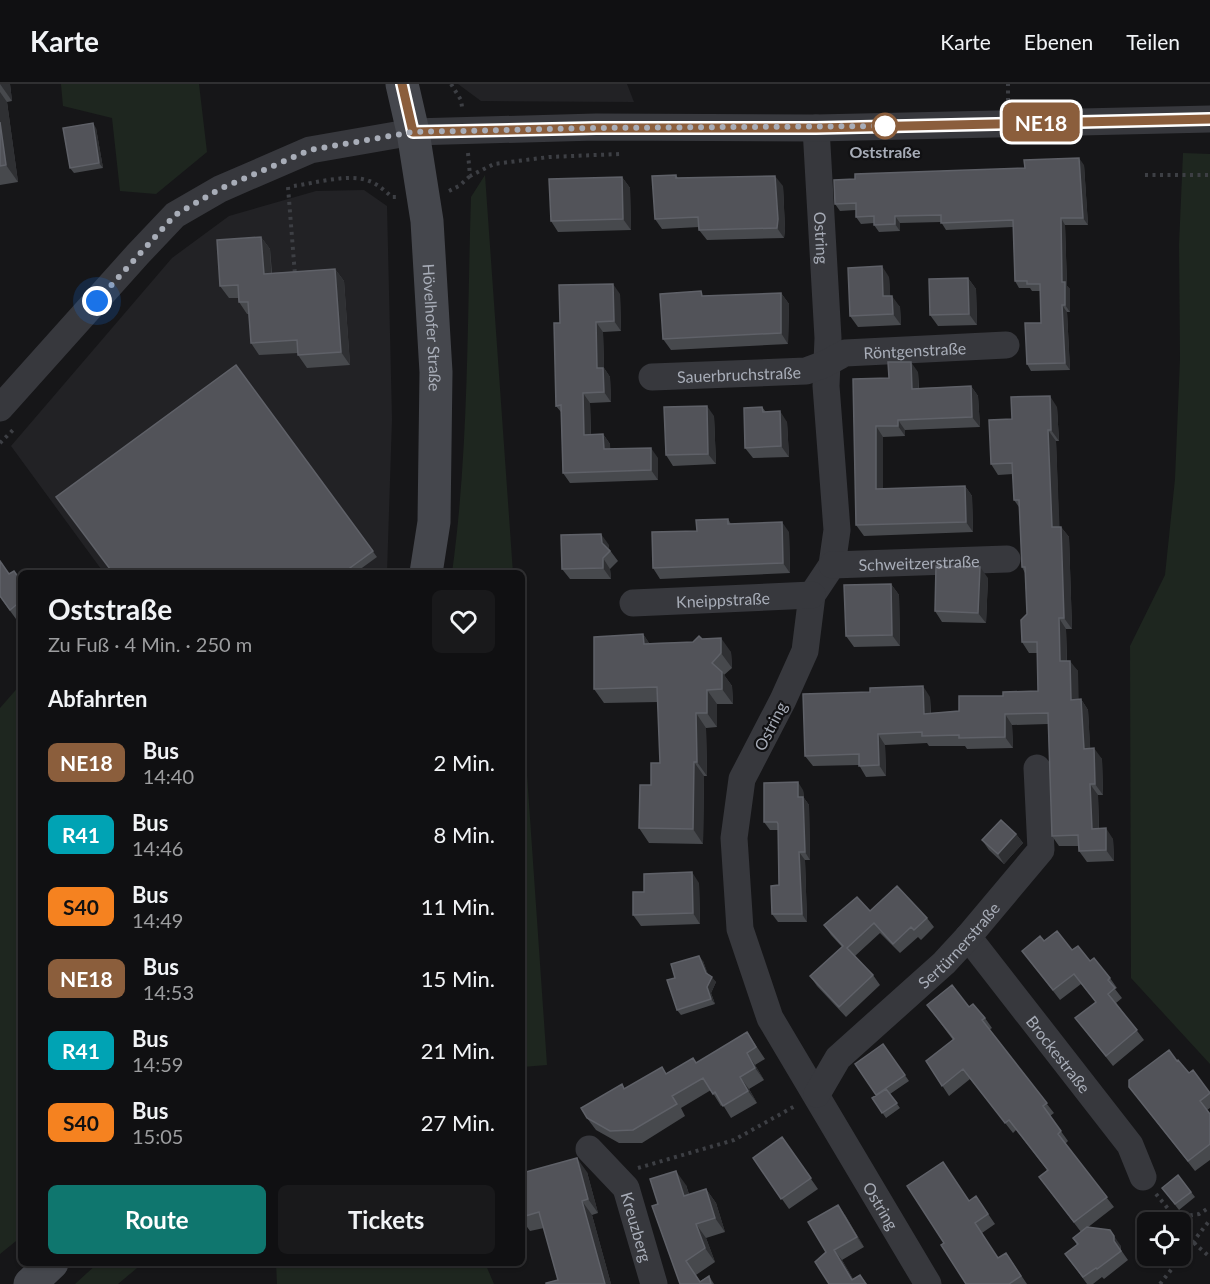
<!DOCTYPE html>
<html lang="de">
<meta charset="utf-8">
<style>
:root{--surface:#101012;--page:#19191b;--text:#f1f3f6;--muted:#9c9d9f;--line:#303032;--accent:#0f766e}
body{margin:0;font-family:Lato,sans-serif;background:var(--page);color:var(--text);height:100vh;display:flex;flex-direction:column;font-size:22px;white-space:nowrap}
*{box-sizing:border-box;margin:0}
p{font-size:20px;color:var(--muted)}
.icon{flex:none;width:33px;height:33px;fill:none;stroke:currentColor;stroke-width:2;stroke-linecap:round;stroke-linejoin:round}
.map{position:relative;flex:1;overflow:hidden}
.panel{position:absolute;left:18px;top:486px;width:507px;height:696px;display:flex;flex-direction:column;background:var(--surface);border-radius:9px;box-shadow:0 2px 4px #0004,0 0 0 2px var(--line)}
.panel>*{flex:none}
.badge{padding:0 12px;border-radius:9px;font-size:21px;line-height:39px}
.controls{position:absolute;left:1137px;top:1128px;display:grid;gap:12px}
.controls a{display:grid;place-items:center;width:54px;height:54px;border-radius:9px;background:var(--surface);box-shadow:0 2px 4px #0004,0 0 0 2px var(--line);font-size:30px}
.you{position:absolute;width:30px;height:30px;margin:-15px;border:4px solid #fff;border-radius:50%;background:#1a73e8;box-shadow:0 0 0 9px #1a73e833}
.map>.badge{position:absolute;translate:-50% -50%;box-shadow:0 0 0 3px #fff}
h2{padding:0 30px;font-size:22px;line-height:54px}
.round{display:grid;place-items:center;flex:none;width:63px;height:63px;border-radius:9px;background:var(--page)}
.headline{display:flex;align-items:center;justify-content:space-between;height:102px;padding:0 30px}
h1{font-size:28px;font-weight:700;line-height:45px}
.cta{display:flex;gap:12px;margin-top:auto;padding:12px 30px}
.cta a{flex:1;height:69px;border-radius:9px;background:var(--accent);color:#fff;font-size:24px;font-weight:700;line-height:69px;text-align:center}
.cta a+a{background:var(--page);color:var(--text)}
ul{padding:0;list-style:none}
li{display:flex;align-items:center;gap:18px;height:72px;padding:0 30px}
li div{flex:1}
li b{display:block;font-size:22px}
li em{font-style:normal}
li .badge{min-width:66px;font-weight:700;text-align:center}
header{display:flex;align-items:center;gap:36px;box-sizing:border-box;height:84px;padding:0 30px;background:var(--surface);border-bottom:2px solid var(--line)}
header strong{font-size:28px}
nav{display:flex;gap:33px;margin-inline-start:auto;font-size:21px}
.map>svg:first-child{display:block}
</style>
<header>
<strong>Karte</strong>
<nav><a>Karte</a><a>Ebenen</a><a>Teilen</a></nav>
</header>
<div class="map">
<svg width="1210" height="1200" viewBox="0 0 1210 1200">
<rect width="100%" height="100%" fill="#161618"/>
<!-- built -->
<path fill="#222225" d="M458 0H627L634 18 481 17Z
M364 106 387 122 392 335 387 489H104L11 362 172 174 229 132 316 107Z"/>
<!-- green -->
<path fill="#1e261f" d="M61 0H199L207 68 156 110 120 107 112 34 63 22Z
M1183 69 1210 70V980L1131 894 1130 562 1165 491 1175 395 1180 275 1179 161Z
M485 91 513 489H452C469 365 467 238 471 113Z
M21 600V1153L0 1170V624Z
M522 618 547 981 522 983Z
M98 1179H143L118 1200H75Z
M276 1179H485L494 1200H277Z"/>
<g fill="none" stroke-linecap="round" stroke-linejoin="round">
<!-- path -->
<path stroke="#3d3f44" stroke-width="4" stroke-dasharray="3 4.5" stroke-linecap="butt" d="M451 0 461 16 462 23
M1008 17V0
M468 69 470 92 494 80 549 73 620 70
M1145 91H1210
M294 102C315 99 350 89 369 97 378 100 385 107 392 113H397
M288 103 295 191
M449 107 459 102 470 92
M0 359 13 346
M638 1084 734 1056 795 1022
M1156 1110 1179 1138
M1175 1134 1199 1130 1210 1123
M1180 1141 1196 1161 1210 1173
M1160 1200 1210 1136"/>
<!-- minor -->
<g stroke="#37383d" stroke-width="27">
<path id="s1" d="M816 44 828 254 826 302 837 446 832 481 812 511 805 567 783 616 742 695 734 754 740 845 770 934 928 1200"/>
<path id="s2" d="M652 293 806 287 825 280 845 269 1006 261"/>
<path d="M0 324 138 170 175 131 220 105 310 66 413 48 596 43 816 44 1210 35"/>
<path id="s3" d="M832 481 1007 475"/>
<path id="s4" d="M633 519 812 511"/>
<path id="s5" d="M968 853 1130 1061 1143 1093"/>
<path id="s6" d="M817 1010 838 974 944 879 968 853 1041 766 1037 684"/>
<path id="s7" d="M589 1065 626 1104 654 1200"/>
</g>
<!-- secondary -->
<g stroke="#45474d" stroke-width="33">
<path id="s8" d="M402 0 413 48 427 137 436 288 434 438 426 489"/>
<path d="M30 1200 52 1179"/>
</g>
</g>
<!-- wall -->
<path fill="#47494d" d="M0 0H10L12 17 7 18 18 98 0 101Z
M96 44 103 84 74 89 70 84Z
M1084 81 1088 141H1065L1067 202 1070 205V228H1067L1070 286 1031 287 1027 280 1041 239V207H1032L1030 204H1019L1015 197 1013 143 946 146 941 138 900 139V147L879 148 874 141V139L861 140 856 133V126L840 127 835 120 855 95Z
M676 91 678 94 783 102 785 145 784 154 707 156 699 146V143L662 145 655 135Z
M622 93 630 104 631 146 558 148 551 137Z
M261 153 270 165 272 189 335 185 344 197 350 281 307 284 298 271V269L259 271 251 259 249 230H247L239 218 238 214H229L220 202Z
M889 193 890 212 900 223 901 241 858 243 850 232Z
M968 194 976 205 977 241 938 242 930 231Z
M781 209 789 220 788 260 671 266 663 255 705 212Z
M620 210 621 247 603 248 604 284 610 293 611 318 590 319 591 350H603L610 360V365L658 374V396L570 399 563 389 561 328 556 322 560 239Z
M236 281 377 473 355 489H112Z
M918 288 919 304 971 302 978 312 980 343 905 346V352L883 353V405L965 402 972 412 973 448 864 452 856 441 853 295 889 294Z
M762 323 766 328 787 338 789 373 753 374 745 364Z
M1057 323 1059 357H1056L1059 443H1061L1069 453 1072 545H1066L1067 577 1078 587V615H1081L1088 626 1090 664 1102 675 1103 711H1098L1099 745 1113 755 1114 777 1087 778 1079 767V762H1059L1052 752 1048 640 1012 641 1013 664 967 665 965 662H929L927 659 885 661 886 692 866 693 859 681 813 682 805 672 930 613 931 629 959 627 1003 612 1038 607 1037 569H1029L1022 558 1027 530 1025 489 1022 483 1019 423 1014 416 1013 390 998 391 991 380 1012 335Z
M714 332 716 380 673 382 666 371Z
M728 435 731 440 789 448 790 489 660 495 653 484 697 447Z
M609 461V465L618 477 610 485 611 495H570L562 485Z
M0 477 9 490 21 497V532L16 535 0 513Z
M988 494 986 539 942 538 935 527Z
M891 500 899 511 900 562 854 563 846 552Z
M643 550 649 559 693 558 702 555 731 568 732 584 724 591 732 602 733 620H717V643L706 644 707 692H704L703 760 649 759 639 744 660 679 658 618 604 619 594 605Z
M803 706 804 714 809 721 810 776H805L807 838H778L772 830 779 801 778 746H770L764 738Z
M1016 750 1023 759 1004 780 989 766 982 756Z
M699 799 700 840 641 842 633 831Z
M870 827 927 834 934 843 921 856 918 853 900 869 880 849 855 872 873 891 880 901 846 933 817 902 810 892 842 863 831 851 824 841Z
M1044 857 1072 866 1090 877 1110 894 1117 904 1115 905 1122 914 1116 919 1144 956 1113 982 1075 934 1096 918 1081 900 1060 916 1022 867Z
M703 877 708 891 716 898 711 909 715 920 681 931 677 926 675 894Z
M927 921 969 923 985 934 992 944 989 946 1054 1029 1050 1032 1068 1057 1065 1060 1114 1123 1087 1144 1121 1162V1166L1128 1176 1104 1195 1102 1193 1093 1200H1087L1065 1170 1077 1161 1073 1154 1081 1148 1039 1093 1047 1086 1016 1046 1013 1049 970 995 949 1012 926 977 953 956Z
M747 948 765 975 755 981 764 996 749 1005 757 1019 731 1034 723 1021 721 1022 711 1006 681 1024 685 1032 642 1059H619L596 1046 587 1034 622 1000 625 1005 697 979Z
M883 960 909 997 890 1010 900 1024 886 1034 872 1014 877 1011Z
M1189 989 1210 1009V1024L1207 1026 1210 1030V1076L1195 1087 1129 1003Z
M782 1053 818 1105 789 1125 753 1074Z
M587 1088 598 1129 592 1131 611 1200H546L558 1196 544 1144 530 1147 522 1136V1089Z
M1178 1091 1195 1113 1179 1126 1162 1104Z
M686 1101 689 1110 706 1105 716 1119 725 1148 706 1154 715 1178 696 1191 700 1197 709 1192 714 1200H680L658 1120Z
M976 1112 995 1140 982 1149 998 1174 1006 1169 1027 1200H966L944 1159 969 1117Z
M845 1131 864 1163 842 1176 853 1195 860 1191 867 1200H829L826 1168Z"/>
<!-- shaded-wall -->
<path fill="#2f3033" d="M0 0H10L12 17Z
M0 8 7 18 18 98 6 81 0 38Z
M93 39 96 44 103 84 99 79Z
M1079 74 1084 81 1088 141 1083 134Z
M775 92 783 102 785 145 784 154 777 144Z
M622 93 630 104 631 146 623 135Z
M895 132 900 139V147L895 140Z
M1061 134 1065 141 1067 202 1070 205V228L1065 221 1062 198Z
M261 153 270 165 272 202 264 190Z
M882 182 889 193 891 223 883 212Z
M335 185 344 197 350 281 341 268Z
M968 194 976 205 977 241 969 230Z
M613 200 620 210 621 247 614 237Z
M781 209 789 220 788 260 781 249Z
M892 212 900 223 901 241 893 230Z
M1062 221 1067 228 1070 286 1065 279Z
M596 238 603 248 604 284 610 293 611 318 604 308 597 284Z
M911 278 918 288 919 315 912 305Z
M971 302 978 312 980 343 972 333Z
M583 309 590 319 591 361 584 351Z
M1050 312 1057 323 1059 357 1051 346Z
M707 322 714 332 716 380 708 370Z
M780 327 787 338 789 373 781 362Z
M898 336 905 346V352L898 342Z
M876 342 883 353V415L876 405Z
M1048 346 1056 357 1060 454 1052 443Z
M603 350 610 360 611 375 604 365Z
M651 364 658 374V396L651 386Z
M965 402 972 412 973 448 966 438Z
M782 438 789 448 790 489 783 479Z
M1061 443 1069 453 1072 545 1064 534Z
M601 450 609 461V468L602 459Z
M603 474 610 485 611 495 603 484Z
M980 483 988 494 986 539 978 529Z
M891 500 899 511 900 562 892 551Z
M1059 534 1066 545 1067 588 1060 577Z
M643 550 653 565 644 560Z
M721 554 731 568 732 584 721 569Z
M1070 577 1078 587 1079 626 1071 616Z
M722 588 732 602 733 620 722 605Z
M923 602 930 613 931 640 924 630Z
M707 606 717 620V643L707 629Z
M1081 615 1088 626 1091 676 1084 665Z
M696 629 706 644 707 692 697 678Z
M1005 630 1012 641 1013 664 1005 653Z
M878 650 885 661 886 692 879 681Z
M1094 664 1102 675 1103 711 1095 700Z
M694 678 704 692 703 760 693 745Z
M798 698 803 706 804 714 809 721 810 776 805 768 798 713Z
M1090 700 1098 711 1099 756 1092 745Z
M1106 744 1113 755 1114 777 1106 766Z
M1016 750 1023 759 1004 780 998 770Z
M799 768 805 776 807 838 802 830Z
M692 788 699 799 700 840 693 829Z
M699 872 703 877 710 895 706 889Z
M712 893 716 898 711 909 715 920 711 915 707 903Z
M747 969 755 981 764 996 755 984Z
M740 993 749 1005 757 1019 748 1007Z
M577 1074 587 1088 598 1129 588 1115Z
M676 1087 686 1101 694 1126 684 1112Z
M706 1105 716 1119 725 1148 715 1134Z
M582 1117 592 1131 611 1200H605Z
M838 1121 845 1131 864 1163 857 1153Z
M696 1140 706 1154 715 1178 705 1164Z
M1114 1152 1121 1162 1120 1167 1114 1157Z
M834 1166 842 1176 856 1200H855Z"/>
<!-- building -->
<path fill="#525359" stroke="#5f6168" stroke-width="1.5" d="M0 38 6 81 0 82Z
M93 39 99 79 70 84 63 44Z
M1079 74 1083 134H1061L1062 198H1065V221H1062L1065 279 1027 280 1025 239H1041L1040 200H1027V197H1015L1013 136 941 139V131L895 132V140L874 141V132L856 133V119L835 120 834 96 855 95V90L1025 84 1024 76Z
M676 91V94L775 92 778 135 777 144 699 146 698 133 655 135 652 92Z
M622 93 623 135 551 137 549 95Z
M261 153 264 190 335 185 341 268 298 271 297 256 251 259 248 218H239L238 201 220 202 217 156Z
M882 182 883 212H892L893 230 850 232 848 184Z
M968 194 969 230 930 231 929 195Z
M613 200 614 237 596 238 597 284H603L604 308 583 309 584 351 603 350 604 365 651 364V386L563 389 561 321 556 322 554 239H560L559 201Z
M701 207 702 212 781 209V249L663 255 660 210Z
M888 278H911L912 305 971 302 972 333 898 336V342H876V405L965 402 966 438 856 441 853 295 889 294Z
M236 281 373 467 343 489H113L56 413Z
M1050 312 1051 346H1048L1052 443H1061L1064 534H1059L1060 577H1070L1071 616 1081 615 1084 665 1094 664 1095 700H1090L1092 745 1106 744V766L1079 767 1078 751 1052 752 1048 629 1005 630V653L959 654V651L922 652V648L878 650 879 681 859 682V670L805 672 803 610 870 608V604L923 602 924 630 959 627V612H1003V608L1038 607 1037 558H1022L1021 536 1027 530 1025 483H1022L1019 416H1014L1012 379 991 380 989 336 1012 335 1011 313Z
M707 322 708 370 666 371 664 323Z
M762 323 763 328 780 327 781 362 745 364 744 324Z
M728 435V440L782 438 783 479 653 484 652 448 697 447 696 436Z
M601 450 602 459 610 467 603 474V484L562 485 561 451Z
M0 477 9 490 14 487 21 497V517L10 526 0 512Z
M936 482 980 483 978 529 935 527Z
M891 500 892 551 846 552 844 501Z
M643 550 644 560 693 558 699 552 702 555 721 554V569L712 579 722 588V605L707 606V629H696L697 678H694L693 745 639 744 640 701H651V679H660L657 603 594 605V553Z
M798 698V713H803L805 768H799L802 830H772L771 802 779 801 778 740 777 738H764V699Z
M1001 736 1016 750 998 770 982 756Z
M692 788 693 829 633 831V808H644V790Z
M897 802 927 834 914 846 911 843 893 860 874 839 847 864 873 891 839 923 810 892 843 862 824 841 857 813 870 827Z
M1057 847 1072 866 1078 862 1090 877 1094 874 1110 894 1108 896 1115 904 1108 910 1137 946 1106 972 1075 934 1096 918 1074 890 1053 906 1022 867 1040 852 1044 857Z
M699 872 706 889 712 893 707 903 711 915 677 926 667 896 675 894 671 880Z
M952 901 969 923 973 920 985 934 982 936 1047 1019 1043 1022 1061 1047 1058 1050 1107 1113 1074 1138 1039 1093 1048 1086 1009 1036 1005 1039 963 985 942 1002 926 977 954 955 927 921Z
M747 948 756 963 747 969 755 984 740 993 748 1007 723 1022 715 1008 713 1010 703 994 672 1012 677 1020 633 1046 610 1047 587 1034 581 1024 622 1000 624 1005 662 983 666 990 693 974 696 979Z
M883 960 905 991 876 1011 855 980Z
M1169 966 1177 977 1178 976 1189 989 1193 986 1210 1009 1200 1017 1210 1030V1060L1188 1077 1129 1003V996Z
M886 1005 897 1019 882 1029 872 1014Z
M782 1053 811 1094 781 1115 753 1074Z
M577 1074 588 1115 582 1117 605 1200H546V1199L558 1196 539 1128 522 1133V1089Z
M943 1078 969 1117 976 1112 988 1130 975 1139 998 1174 1006 1169 1021 1192 1009 1200H966L941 1161 944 1159 907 1102Z
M676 1087 684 1112 706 1105 715 1134 696 1140 705 1164 686 1177 700 1198 709 1192 711 1200H680L652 1122 658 1120 650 1095Z
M1178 1091 1191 1108 1175 1120 1162 1104Z
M838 1121 857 1153 834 1166 852 1196 860 1191 866 1200H829L815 1178 826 1168 808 1138Z
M1087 1143 1110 1146 1114 1152V1157L1121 1167 1097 1185 1096 1184 1083 1193 1065 1170 1078 1160 1073 1154Z"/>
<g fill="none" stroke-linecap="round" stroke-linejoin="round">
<defs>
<path id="line" d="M402 0 413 48 596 44H816L1210 35"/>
</defs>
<!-- line casing -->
<use href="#line" stroke="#fff" stroke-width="14"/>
<!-- line -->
<use href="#line" stroke="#8b5e3c" stroke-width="9"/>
<!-- walk -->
<path stroke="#a8adb8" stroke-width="6" stroke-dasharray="0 10.8" d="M97 217 175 131 220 105 310 66 413 48 596 44 885 42"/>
</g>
<!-- markers -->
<circle fill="#fff" stroke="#8b5e3c" stroke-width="3" cx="885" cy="42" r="12"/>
<g text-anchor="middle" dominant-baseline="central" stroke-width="4.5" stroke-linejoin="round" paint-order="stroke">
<!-- stop labels -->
<g font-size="16" font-weight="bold" fill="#a8adb8" stroke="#111113">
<text x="885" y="67">Oststraße</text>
</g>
<!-- street labels -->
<g font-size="16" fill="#a8adb8" stroke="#111113">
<text stroke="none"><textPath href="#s1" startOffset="110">Ostring</textPath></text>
<text stroke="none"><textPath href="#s8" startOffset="246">Hövelhofer Straße</textPath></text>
<text stroke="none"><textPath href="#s2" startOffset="267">Röntgenstraße</textPath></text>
<text stroke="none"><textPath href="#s2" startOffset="87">Sauerbruchstraße</textPath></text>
<text stroke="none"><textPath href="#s3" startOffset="87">Schweitzerstraße</textPath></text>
<text stroke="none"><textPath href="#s4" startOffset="90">Kneippstraße</textPath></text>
<text transform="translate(770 642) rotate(-63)">Ostring</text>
<text stroke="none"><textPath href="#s6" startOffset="207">Sertürnerstraße</textPath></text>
<text stroke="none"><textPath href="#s5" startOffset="148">Brockestraße</textPath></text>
<text stroke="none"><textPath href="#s1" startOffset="1136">Ostring</textPath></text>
<text stroke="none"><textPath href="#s7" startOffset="94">Kreuzberg</textPath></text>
</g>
</g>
</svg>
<div class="controls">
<a><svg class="icon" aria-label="locate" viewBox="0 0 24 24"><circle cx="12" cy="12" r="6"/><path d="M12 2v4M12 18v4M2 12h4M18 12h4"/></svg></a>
</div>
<div class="you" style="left:97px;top:217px"></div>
<b class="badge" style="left:1041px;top:38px;background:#8b5e3c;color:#fff">NE18</b>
<section class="panel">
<div class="headline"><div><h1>Oststraße</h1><p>Zu Fuß · 4 Min. · 250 m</p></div><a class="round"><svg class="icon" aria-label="heart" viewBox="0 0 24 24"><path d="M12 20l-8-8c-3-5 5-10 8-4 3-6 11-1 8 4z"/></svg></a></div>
<h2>Abfahrten</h2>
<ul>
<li><span class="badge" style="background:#8b5e3c;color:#fff">NE18</span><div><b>Bus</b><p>14:40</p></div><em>2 Min.</em></li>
<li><span class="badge" style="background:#00a3b4;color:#fff">R41</span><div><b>Bus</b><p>14:46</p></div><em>8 Min.</em></li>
<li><span class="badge" style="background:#f58220;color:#111">S40</span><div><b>Bus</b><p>14:49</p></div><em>11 Min.</em></li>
<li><span class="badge" style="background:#8b5e3c;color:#fff">NE18</span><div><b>Bus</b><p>14:53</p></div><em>15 Min.</em></li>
<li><span class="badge" style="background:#00a3b4;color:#fff">R41</span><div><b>Bus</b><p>14:59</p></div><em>21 Min.</em></li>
<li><span class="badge" style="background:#f58220;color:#111">S40</span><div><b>Bus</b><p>15:05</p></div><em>27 Min.</em></li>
</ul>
<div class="cta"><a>Route</a><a>Tickets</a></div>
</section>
</div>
